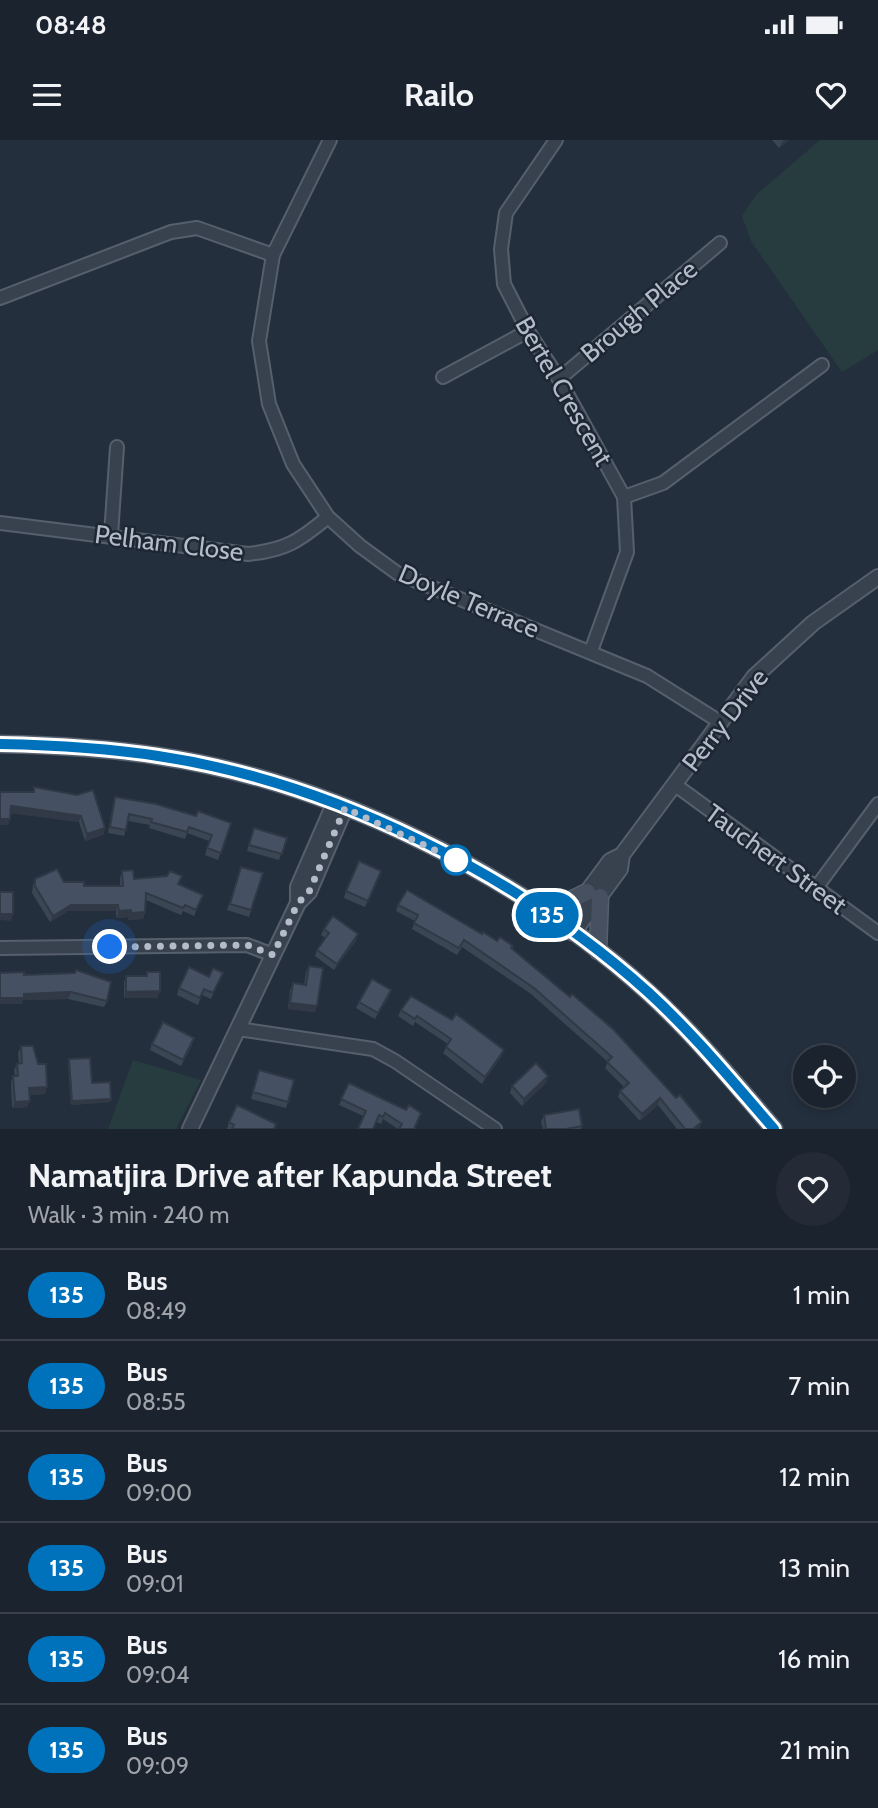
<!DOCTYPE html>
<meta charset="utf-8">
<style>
:root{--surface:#1b232e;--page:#242b36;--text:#f1f3f6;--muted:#a0a4aa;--line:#39404a}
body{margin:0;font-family:Cabin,sans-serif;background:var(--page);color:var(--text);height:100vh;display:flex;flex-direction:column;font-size:26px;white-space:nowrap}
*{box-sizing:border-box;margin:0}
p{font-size:23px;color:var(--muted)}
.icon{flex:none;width:38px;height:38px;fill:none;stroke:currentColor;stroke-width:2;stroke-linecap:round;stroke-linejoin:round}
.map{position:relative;height:989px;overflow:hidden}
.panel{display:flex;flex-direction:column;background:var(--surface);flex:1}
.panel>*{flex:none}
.badge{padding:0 14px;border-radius:23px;font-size:24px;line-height:46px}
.tools{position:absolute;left:793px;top:905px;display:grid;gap:14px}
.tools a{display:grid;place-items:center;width:63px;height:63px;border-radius:50%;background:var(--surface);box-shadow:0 4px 10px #0003,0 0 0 2px var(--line);font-size:35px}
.you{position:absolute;width:35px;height:35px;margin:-18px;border:5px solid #fff;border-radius:50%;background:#1a73e8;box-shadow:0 0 0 10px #1a73e833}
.map>.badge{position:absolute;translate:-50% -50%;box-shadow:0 0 0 4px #fff}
.round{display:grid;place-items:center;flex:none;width:74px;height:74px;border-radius:37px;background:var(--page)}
.overview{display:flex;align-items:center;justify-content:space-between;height:119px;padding:0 28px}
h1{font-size:33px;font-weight:700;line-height:52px}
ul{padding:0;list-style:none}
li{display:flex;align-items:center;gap:21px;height:91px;padding:0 28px;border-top:2px solid var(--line)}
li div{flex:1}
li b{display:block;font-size:26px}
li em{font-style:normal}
li .badge{min-width:77px;font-weight:700;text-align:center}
.status{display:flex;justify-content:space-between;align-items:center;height:49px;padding:0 35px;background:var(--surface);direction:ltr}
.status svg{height:19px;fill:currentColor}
header{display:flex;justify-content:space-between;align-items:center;height:91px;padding:0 28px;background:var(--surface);font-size:32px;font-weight:700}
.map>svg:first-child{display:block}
</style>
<div class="status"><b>08:48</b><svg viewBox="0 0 49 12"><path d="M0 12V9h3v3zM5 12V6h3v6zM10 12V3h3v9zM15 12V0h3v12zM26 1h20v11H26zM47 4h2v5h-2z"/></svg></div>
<header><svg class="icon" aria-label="menu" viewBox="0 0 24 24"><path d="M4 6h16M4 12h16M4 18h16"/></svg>Railo<svg class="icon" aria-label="heart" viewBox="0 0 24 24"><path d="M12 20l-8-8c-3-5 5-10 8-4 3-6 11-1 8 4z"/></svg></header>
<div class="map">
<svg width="878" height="989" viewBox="0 0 878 989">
<rect width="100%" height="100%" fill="#242f3e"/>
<!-- green -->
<path fill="#263c3f" d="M820 0H878V210L842 232 751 101 742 76 756 55Z
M133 920 201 940 176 989H108Z"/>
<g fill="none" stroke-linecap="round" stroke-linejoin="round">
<defs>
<path id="minor" d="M330 0 273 115 259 201 269 264 293 324 328 377 360 406 397 433 647 536 720 582
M556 0 506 73 501 109 504 144 528 191 559 239 624 357 627 412 591 511
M0 158 171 92 197 88 273 115
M443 237 528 191
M559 239 720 103
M624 357 663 343 822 225
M0 383 248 414C286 410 299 401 328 377
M111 395 117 307
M674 644 878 793
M816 748 878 664
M0 808 247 805 273 815
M238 889 373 909 395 921 495 989"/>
<path id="tertiary" d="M298 763V747L334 664
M562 786 610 721 622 715 754 537 813 483 878 437
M573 793 620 729 622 715
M190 989 298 763 309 752 345 668"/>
<path id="secondary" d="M0 604C52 605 107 608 158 616 332 642 519 735 648 852 694 894 734 942 774 989
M533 765 564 763 587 752
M598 811 600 757"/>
</defs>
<!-- minor casing -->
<use href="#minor" stroke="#565f6c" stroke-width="16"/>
<!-- tertiary casing -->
<use href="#tertiary" stroke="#565f6c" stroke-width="18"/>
<!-- secondary casing -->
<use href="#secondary" stroke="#565f6c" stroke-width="19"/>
<!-- minor -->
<use href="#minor" stroke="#38414e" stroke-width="12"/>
<!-- tertiary -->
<use href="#tertiary" stroke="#38414e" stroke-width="14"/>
<!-- secondary -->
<use href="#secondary" stroke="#465061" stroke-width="16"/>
</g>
<!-- wall -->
<path fill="#3b4654" d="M772 0H789L779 8Z
M34 647 105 688 103 695 85 701 79 682 11 673 10 679 8 685 0 652H33Z
M115 657 196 676 231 683 218 720 205 715 209 701 187 693 185 699 149 688 150 685 128 681 124 696 108 693 113 664Z
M254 688 287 698 279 720 247 711Z
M241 727 263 733 249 777 227 770Z
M122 731 134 739 179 744 203 755 194 776 183 771 181 775 146 760 145 772 143 779 128 780 129 777 116 778V771H68L50 782 32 753 33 745 35 739 64 742 84 746H120V738Z
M379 737 365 767 344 758 346 751Z
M398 765 482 794 497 801 513 806 512 809 700 988 677 989 658 965 640 981 618 957 620 951 624 947 605 928 608 922 531 854 462 807 457 815 412 789 415 781 396 771Z
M324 789 358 794 356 801 334 830 315 816 317 810 326 798 321 795Z
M309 826 315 872 288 869 290 850 293 843 304 845 306 832Z
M147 832 160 851 157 858H124V842L126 836H146Z
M223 833 211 859 202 855 198 865 177 855 179 848 209 837Z
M24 835 107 861 104 867 68 859 23 860 22 864Z
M389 857 375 879 356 868 359 862Z
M401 870 504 910 501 917 482 944 443 913 448 904 415 882 413 886 398 876Z
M152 904 192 905 181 926 150 910Z
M21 906 45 954 29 955 27 967 12 968 11 942 13 936H15L14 930 17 924 19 923 18 913Z
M69 919 92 943 111 959 110 962 71 965 68 922Z
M259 930 288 962 286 968 251 959Z
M548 936 546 943 522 966 510 953 512 946Z
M349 943 414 989H398L383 979 381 984 339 965Z
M544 975 582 986 581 989H543L541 982Z
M229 982 274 989H227Z"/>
<!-- shaded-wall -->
<path fill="#303945" d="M783 0H789L779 8Z
M11 666 81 676 79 682 9 673Z
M0 679H10L8 685H0Z
M105 688 103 695 85 701 87 694Z
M71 765H118L116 771H68L50 782 53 776Z
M131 770 129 777 116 778 119 771Z
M145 772 143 779 128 780 131 773Z
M0 774H13L11 781 0 780Z
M358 794 356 801 334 830 337 824Z
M391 850 389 857 375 879 378 873Z
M160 851 157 858H124L126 852Z
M71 852 68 859 23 860 22 864H0V858L24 854Z
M290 863 317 866 315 872 288 869Z
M504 910 501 917 482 944 485 937Z
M548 936 546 943 522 966 524 959Z
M47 947 45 954 27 955 29 948Z
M660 958 658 965 640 981 642 974Z
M111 959 110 962 71 965 72 961Z
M30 961 27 967 12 968 15 962Z
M702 982 699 989H693Z"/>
<!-- building -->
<path fill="#455162" stroke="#303945" stroke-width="2" d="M34 647 77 655 93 650 105 688 87 694 81 676 11 666 10 679H0V652H34Z
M115 657 156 664 196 676 198 671 231 683 221 713 207 708 212 695 189 687 187 692 151 682 152 679 129 674 126 690 110 687Z
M254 688 287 698 282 714 249 705Z
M359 721 381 731 368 761 346 751Z
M241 727 263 733 251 770 230 764Z
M57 729 64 742H84V746H123L122 731 133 730 134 739 167 736 170 731 182 736 178 744 203 755 196 770 185 765 183 768 146 753 145 772 131 773V770L119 771 118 765H71L53 776 35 746V739Z
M407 750 482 794 483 792 497 801 500 797 513 806 511 808 570 857 572 854 613 889 676 958 680 955 702 982 693 989H685L660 958 642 974 620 951 629 943 607 922 612 917 534 848 464 800 459 808 414 783 418 775 398 765Z
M0 752H13V774H0Z
M333 776 358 794 337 824 317 810 329 793 324 789Z
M309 826 323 828 317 866 290 863 293 843 306 845Z
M189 827 209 837 213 828 223 833 213 853 204 849 200 858 179 848Z
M76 830 111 842 107 861 71 852 24 854V858H0V833L24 832V835L75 833Z
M147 832H160V851L126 852V836H147Z
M372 839 391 850 378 873 359 862Z
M411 856 452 880 456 874 504 910 485 937 446 907 451 899 417 876 415 879 401 870Z
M163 882 194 898 183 920 152 904Z
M21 906H33L38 924H46L47 947 29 948 30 961 15 962 13 936H18L17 924 22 923Z
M90 918 92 943 110 942 111 959 72 961 69 919Z
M536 923 548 936 524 959 512 946Z
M259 930 294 940 288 962 253 952Z
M349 943 406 970 409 965 421 973 414 989H399L402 984 385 973 383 977 379 975 373 989H358L366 971 341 959Z
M237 965 276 984 274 989H232L234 985 229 982Z
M579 969 582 986 566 989H546L544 975Z"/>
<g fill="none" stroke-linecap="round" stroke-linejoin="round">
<defs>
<path id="line" d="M0 604C52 605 107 608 158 616 332 642 518 735 648 852 694 894 733 942 774 989"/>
</defs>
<!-- line casing -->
<use href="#line" stroke="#fff" stroke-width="16"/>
<!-- line -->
<use href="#line" stroke="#0072bc" stroke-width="10"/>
<!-- walk -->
<path stroke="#b4bcc9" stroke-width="7" stroke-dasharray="0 12.6" d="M110 807 247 805 273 815 298 763 309 752 345 668 456 720"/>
</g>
<!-- markers -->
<circle fill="#fff" stroke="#0072bc" stroke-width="3.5" cx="456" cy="720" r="14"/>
<g text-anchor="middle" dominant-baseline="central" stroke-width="5" stroke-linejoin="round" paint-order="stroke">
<!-- street labels -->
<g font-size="26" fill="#b4bcc9" stroke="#1d2633">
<text transform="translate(639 171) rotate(-40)">Brough Place</text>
<text transform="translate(564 251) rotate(60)">Bertel Crescent</text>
<text transform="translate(169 403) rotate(7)">Pelham Close</text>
<text transform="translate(469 461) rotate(23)">Doyle Terrace</text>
<text transform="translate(725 580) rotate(-52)">Perry Drive</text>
<text transform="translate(776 719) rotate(36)">Tauchert Street</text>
</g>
</g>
</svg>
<div class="tools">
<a><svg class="icon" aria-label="locate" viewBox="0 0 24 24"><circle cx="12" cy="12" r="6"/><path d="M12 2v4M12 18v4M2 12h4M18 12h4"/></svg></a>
</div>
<div class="you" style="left:110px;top:807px"></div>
<b class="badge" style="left:547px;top:775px;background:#0072bc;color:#fff">135</b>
</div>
<section class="panel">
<div class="overview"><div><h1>Namatjira Drive after Kapunda Street</h1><p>Walk · 3 min · 240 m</p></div><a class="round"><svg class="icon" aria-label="heart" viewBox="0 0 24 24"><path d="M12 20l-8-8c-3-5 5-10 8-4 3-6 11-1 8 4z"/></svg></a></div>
<ul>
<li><span class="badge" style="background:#0072bc;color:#fff">135</span><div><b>Bus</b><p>08:49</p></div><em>1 min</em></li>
<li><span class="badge" style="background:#0072bc;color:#fff">135</span><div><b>Bus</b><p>08:55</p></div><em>7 min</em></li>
<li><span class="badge" style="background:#0072bc;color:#fff">135</span><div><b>Bus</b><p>09:00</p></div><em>12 min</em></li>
<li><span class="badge" style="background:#0072bc;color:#fff">135</span><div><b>Bus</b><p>09:01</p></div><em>13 min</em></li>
<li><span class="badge" style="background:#0072bc;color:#fff">135</span><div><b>Bus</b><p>09:04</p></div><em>16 min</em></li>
<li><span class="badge" style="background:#0072bc;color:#fff">135</span><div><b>Bus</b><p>09:09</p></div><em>21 min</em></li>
</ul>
</section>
